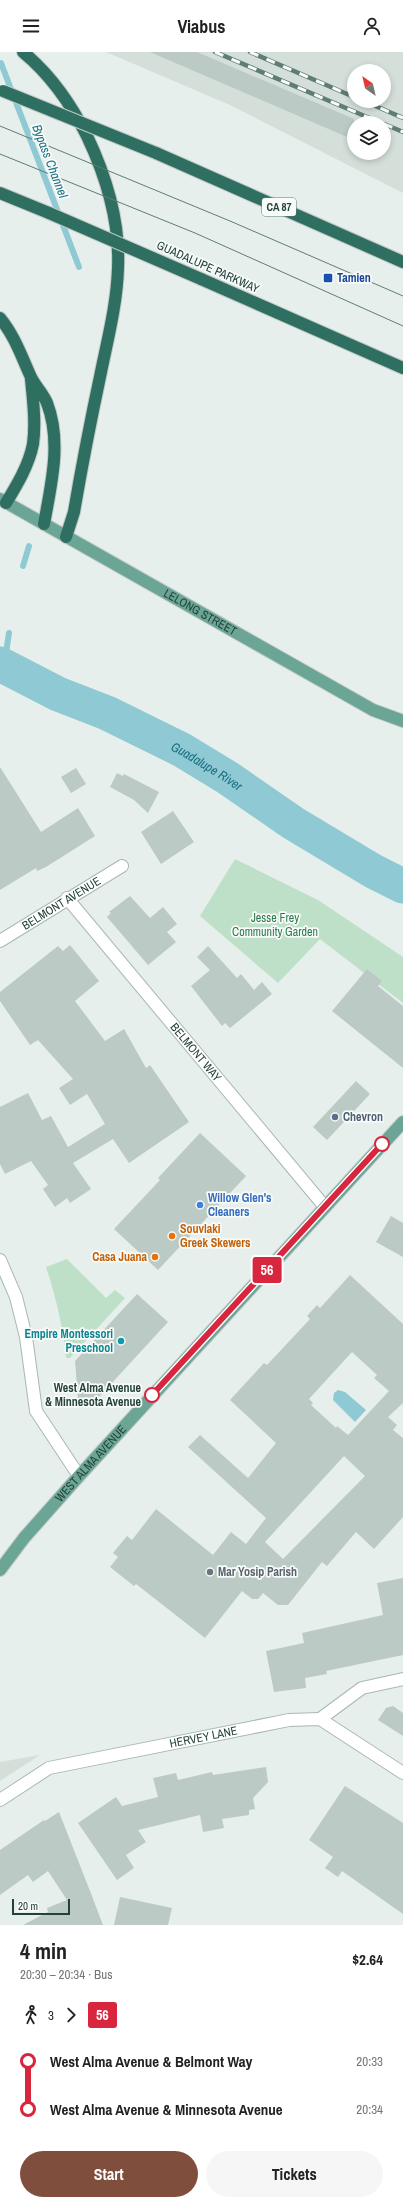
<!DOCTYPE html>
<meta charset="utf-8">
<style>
:root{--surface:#fff;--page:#f6f6f6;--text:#222;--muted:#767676;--accent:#804e3d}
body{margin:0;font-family:"Archivo Narrow",sans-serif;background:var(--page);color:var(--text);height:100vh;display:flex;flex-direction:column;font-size:15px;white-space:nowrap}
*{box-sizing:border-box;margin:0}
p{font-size:13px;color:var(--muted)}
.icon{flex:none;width:22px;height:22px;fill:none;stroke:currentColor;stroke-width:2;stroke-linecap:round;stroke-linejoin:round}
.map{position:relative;height:1873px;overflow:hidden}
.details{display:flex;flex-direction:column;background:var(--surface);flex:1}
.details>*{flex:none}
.badge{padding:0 8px;border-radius:3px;font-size:14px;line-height:26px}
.needle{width:26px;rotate:326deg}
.tools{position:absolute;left:347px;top:12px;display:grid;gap:8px}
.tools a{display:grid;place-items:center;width:44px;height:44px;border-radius:50%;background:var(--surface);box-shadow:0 2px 6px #0003;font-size:20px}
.scale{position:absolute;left:12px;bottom:10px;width:58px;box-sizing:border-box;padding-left:4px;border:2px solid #24423a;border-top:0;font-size:11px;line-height:14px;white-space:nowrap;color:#24423a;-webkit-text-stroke:3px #f7fbf9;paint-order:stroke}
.map>.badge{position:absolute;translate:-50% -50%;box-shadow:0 0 0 2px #fff}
.legs{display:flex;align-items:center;gap:6px;height:44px;padding:0 20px;font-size:13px}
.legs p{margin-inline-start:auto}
.head{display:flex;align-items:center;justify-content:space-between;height:68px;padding:0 20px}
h1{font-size:22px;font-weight:700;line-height:30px}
.button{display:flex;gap:8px;margin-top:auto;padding:8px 20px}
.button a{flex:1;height:46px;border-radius:24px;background:var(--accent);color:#fff;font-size:16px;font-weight:700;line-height:46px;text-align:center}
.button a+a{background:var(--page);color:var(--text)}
ul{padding:0 20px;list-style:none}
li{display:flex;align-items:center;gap:14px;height:48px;font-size:15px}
li i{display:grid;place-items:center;width:6px;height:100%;margin:0 5px;background:currentColor}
li i::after{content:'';width:10px;height:10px;margin:-5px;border:3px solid;border-radius:50%;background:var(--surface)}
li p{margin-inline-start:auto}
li:first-child i{background:linear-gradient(#0000 50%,currentColor 0)}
li:last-child i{background:linear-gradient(currentColor 50%,#0000 0)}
header{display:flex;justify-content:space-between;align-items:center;height:52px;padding:0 20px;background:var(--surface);font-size:18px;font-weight:700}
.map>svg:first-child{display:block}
</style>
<header><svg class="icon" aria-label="menu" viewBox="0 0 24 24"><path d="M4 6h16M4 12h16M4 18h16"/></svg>Viabus<svg class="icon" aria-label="person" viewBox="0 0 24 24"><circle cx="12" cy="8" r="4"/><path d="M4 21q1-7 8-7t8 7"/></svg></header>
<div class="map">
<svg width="403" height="1873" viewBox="0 0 403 1873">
<rect width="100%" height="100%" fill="#e6efeb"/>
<!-- built -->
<path fill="#d4dfda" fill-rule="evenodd" d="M106 0H403V141L230 53ZM354 19H384V49H354ZM354 71H384V101H354Z
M40 1703 0 1729V1710Z"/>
<!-- green -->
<path fill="#bfe0c8" d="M235 807 318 848 403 905V951L320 887 278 931 200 864Z
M67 1207 106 1246 115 1238 125 1246 70 1306H66C63 1274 56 1246 46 1215Z"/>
<!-- water -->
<path fill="#8ec9d4" d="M338 1338 345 1340 366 1358 355 1370 333 1348 334 1341Z"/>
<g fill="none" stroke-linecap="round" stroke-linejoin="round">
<!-- stream -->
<path stroke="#8ec9d4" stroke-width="6" d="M1 11 79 215
M23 514 29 494
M4 614 9 581"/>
<!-- river -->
<path stroke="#8ec9d4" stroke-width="35" id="s1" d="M0 612 58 642 107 661 182 698 228 726 293 771 373 819 403 834"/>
</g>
<!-- building -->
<path fill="#bbcac4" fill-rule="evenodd" d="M150 0H197L354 67V88Z
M0 715 41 780 78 756 95 784 46 815 37 819 36 816 0 838Z
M76 716 86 732 71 741 61 725Z
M117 721 123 724 124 722 159 740 148 761 134 748 110 735Z
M173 759 194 790 161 812 141 780Z
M130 844 150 866 163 855 177 872 167 880 176 890 148 913 107 865 111 861 109 860Z
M70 893 99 929 75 949 105 989 124 977 146 1016 150 1013 189 1070 129 1111 113 1087 73 1111 91 1137 70 1151 67 1146 55 1155 43 1137 48 1133 31 1109 5 1122 0 1112V1055L28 1041 42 1068 51 1064 68 1095 105 1072 87 1042 70 1053 59 1036 73 1027 38 988 30 993 0 949V940L58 894 63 899Z
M208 894 237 926 241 922 254 938 262 930 272 942 230 976 225 971 222 974 191 934 210 918 197 905Z
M367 917 382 929 378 934 403 954V1016L332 959Z
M356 1029 370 1042 327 1088 313 1075Z
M200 1081 246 1124 158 1218 114 1177 160 1128 158 1126Z
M391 1164 403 1171V1205L376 1190Z
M350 1223 403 1272V1351L388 1365 397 1373 393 1378 403 1386V1465L374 1497 356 1480 327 1514 322 1510 288 1553H278L263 1541 258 1547H252L242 1539 205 1586 136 1532 134 1534 110 1515 118 1505 113 1501 127 1484 132 1488 156 1457 213 1503 231 1480 246 1492 266 1466 188 1395 200 1383 248 1426 276 1391 230 1348 264 1311 267 1313 310 1267 307 1264 317 1253 320 1256ZM352 1300 377 1323 374 1326 389 1339 348 1383 337 1374 336 1376 311 1353 313 1351 309 1347ZM344 1404 365 1424 283 1507 265 1490Z
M137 1242 168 1270 99 1345 78 1346 75 1309Z
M403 1526V1603L326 1619 327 1622 305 1626 306 1636 274 1640 266 1599 304 1591 302 1581 383 1563 377 1531Z
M393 1654 403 1661V1684L378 1668 386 1656Z
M266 1715 268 1730 253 1746 255 1757 249 1758V1763L222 1767 224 1776 203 1780 200 1763 138 1778 146 1790 126 1803 134 1816 117 1828 78 1771 116 1745 122 1754 158 1745 153 1726 176 1721 178 1728 212 1720 213 1723Z
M345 1734 403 1771V1862L342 1819 338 1825 325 1816 333 1805 309 1788Z
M59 1760 90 1839 103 1873H23L48 1860 47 1856 67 1848 48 1819 33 1830 28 1823 0 1843V1798L44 1768 45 1769Z
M120 1845 172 1856 168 1873H114Z"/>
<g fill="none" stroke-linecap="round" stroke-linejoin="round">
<defs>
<g id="minor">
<path id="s2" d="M67 846 325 1155"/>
<path id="s3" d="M0 889 122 814"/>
<path d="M0 1208 16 1245 26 1285 36 1359 79 1424"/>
<path d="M320 1667 362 1636 403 1627"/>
<path id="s4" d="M0 1748 49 1716 289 1668 320 1667 403 1721"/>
</g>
<g id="major">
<path id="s5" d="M0 447 373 658 403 669"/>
<path id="s6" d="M0 1518 24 1486 79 1424 403 1070"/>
</g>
<path id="highway" d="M23 0C51 23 71 52 87 84 106 124 120 170 118 216 117 251 108 286 101 320 91 367 82 413 74 460L66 485
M156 101 403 210
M0 141 49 161
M201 227 403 316
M0 266C14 283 21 303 30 323 34 333 43 341 47 351 62 390 51 433 44 472
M6 451C17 433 29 413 33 392 36 371 33 348 31 327"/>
</defs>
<!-- minor casing -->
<use href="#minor" stroke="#a8b8b2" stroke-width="14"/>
<!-- major casing -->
<use href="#major" stroke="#c2cac8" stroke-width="14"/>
<!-- highway casing -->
<use href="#highway" stroke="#c2cac8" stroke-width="14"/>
<!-- minor -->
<use href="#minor" stroke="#fff" stroke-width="12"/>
<!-- major -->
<use href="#major" stroke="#6aa596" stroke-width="12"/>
<!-- highway -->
<use href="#highway" stroke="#2f6f62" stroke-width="12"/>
<!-- tram -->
<path stroke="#5f7d75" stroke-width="1" d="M0 74 230 169 403 244
M0 102 195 181 403 274"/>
<defs>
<path id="rail" d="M215 0 381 71
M250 0 354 45
M364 49 403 66
M384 72 403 80"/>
</defs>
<!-- rail casing -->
<use href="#rail" stroke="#5f7d75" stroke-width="4.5"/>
<!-- rail -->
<use href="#rail" stroke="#f7fbf9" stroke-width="3" stroke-dasharray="9" stroke-linecap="butt"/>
<defs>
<path id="highway-bridge" d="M3 39 156 101
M49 161 201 227"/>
</defs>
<!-- highway-bridge casing -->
<use href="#highway-bridge" stroke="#c2cac8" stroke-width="14" stroke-linecap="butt"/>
<!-- highway-bridge -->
<use href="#highway-bridge" stroke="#2f6f62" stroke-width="12"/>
</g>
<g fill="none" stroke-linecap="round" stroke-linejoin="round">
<defs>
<path id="line-1" d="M152 1343 382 1092"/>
</defs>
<!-- line-1 casing -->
<use href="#line-1" stroke="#fff" stroke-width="9"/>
<!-- line-1 -->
<use href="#line-1" stroke="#d7263d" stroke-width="6"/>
</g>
<!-- markers -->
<rect fill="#1a4fb4" stroke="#f7fbf9" stroke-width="1.5" x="323" y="221" width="10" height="10" rx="2"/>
<circle fill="#5c6f8a" stroke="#f7fbf9" stroke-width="1.5" cx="335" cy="1065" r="4"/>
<g fill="#fff" stroke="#d7263d" stroke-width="2">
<circle cx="382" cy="1092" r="7"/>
<circle cx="152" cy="1343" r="7"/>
</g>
<circle fill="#3f7fe0" stroke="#f7fbf9" stroke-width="1.5" cx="200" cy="1153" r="4"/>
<g fill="#e8710a" stroke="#f7fbf9" stroke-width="1.5">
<circle cx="172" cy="1184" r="4"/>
<circle cx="155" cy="1205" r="4"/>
</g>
<circle fill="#0f9aa8" stroke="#f7fbf9" stroke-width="1.5" cx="121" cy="1289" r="4"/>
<circle fill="#6b7280" stroke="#f7fbf9" stroke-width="1.5" cx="210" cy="1520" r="4"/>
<g text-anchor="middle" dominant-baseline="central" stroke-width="3.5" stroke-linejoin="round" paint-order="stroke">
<!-- shield labels -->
<rect fill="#f7fbf9" stroke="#637a73" stroke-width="1" x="262" y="146" width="34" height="18" rx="3"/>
<g font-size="11" font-weight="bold" fill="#24423a">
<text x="279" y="155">CA 87</text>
</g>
<!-- street labels -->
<g font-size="12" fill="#24423a" stroke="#f7fbf9">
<text transform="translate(208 215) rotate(24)">GUADALUPE PARKWAY</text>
<text stroke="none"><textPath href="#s5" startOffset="230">LELONG STREET</textPath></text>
<text stroke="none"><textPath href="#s3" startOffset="72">BELMONT AVENUE</textPath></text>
<text stroke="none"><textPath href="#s2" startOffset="201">BELMONT WAY</textPath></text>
<text stroke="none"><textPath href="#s6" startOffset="140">WEST ALMA AVENUE</textPath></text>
<text stroke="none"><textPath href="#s4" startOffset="216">HERVEY LANE</textPath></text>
</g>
<!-- transit labels -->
<g font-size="12" font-weight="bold" fill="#164399" stroke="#f7fbf9" text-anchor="start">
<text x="337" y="226">Tamien</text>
</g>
<!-- park labels -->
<g font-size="12" fill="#2d7a4b" stroke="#f7fbf9">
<text x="275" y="866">Jesse Frey<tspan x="275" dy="14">Community Garden</tspan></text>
</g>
<!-- service labels -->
<g font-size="12" font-weight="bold" fill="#4e5e75" stroke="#f7fbf9" text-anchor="start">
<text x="343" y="1065">Chevron</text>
</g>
<!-- shop labels -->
<g font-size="12" font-weight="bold" fill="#366cbe" stroke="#f7fbf9" text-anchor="start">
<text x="208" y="1146">Willow Glen's<tspan x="208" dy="14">Cleaners</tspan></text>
</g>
<!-- food labels -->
<g font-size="12" font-weight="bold" fill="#c56008" stroke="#f7fbf9" text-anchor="start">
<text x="180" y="1177">Souvlaki<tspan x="180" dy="14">Greek Skewers</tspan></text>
<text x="147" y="1205" text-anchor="end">Casa Juana</text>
</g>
<!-- culture labels -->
<g font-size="12" font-weight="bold" fill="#0d838f" stroke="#f7fbf9" text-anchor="end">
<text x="113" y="1282">Empire Montessori<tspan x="113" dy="14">Preschool</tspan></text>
</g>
<!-- stop labels -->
<g font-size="12" font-weight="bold" fill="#24423a" stroke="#f7fbf9" text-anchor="end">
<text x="141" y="1336">West Alma Avenue<tspan x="141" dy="14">&amp; Minnesota Avenue</tspan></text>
</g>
<!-- worship labels -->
<g font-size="12" font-weight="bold" fill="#5b616d" stroke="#f7fbf9" text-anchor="start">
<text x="218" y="1520">Mar Yosip Parish</text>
</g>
<!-- water labels -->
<g font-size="13" font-style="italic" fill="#1c6f80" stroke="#f7fbf9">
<text transform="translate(50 109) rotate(69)">Bypass Channel</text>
<text stroke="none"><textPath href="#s1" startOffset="231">Guadalupe River</textPath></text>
</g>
</g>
</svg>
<div class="tools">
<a><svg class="needle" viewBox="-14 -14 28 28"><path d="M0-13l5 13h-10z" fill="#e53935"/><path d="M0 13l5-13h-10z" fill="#767676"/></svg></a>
<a><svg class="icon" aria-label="layers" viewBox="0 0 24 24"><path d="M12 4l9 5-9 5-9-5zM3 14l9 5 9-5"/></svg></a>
</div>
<div class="scale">20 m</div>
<b class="badge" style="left:267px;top:1218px;background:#d7263d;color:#fff">56</b>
</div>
<section class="details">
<div class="head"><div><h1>4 min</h1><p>20:30 – 20:34 · Bus</p></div><b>$2.64</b></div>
<div class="legs"><svg class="icon" aria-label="walk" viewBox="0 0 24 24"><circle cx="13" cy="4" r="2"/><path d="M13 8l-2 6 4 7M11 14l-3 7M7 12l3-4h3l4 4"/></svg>3<svg class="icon" aria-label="forward" viewBox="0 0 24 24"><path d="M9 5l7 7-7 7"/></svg><b class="badge" style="background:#d7263d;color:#fff">56</b></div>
<ul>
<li><i style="color:#d7263d"></i><b>West Alma Avenue &amp; Belmont Way</b><p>20:33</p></li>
<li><i style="color:#d7263d"></i><b>West Alma Avenue &amp; Minnesota Avenue</b><p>20:34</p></li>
</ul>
<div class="button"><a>Start</a><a>Tickets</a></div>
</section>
